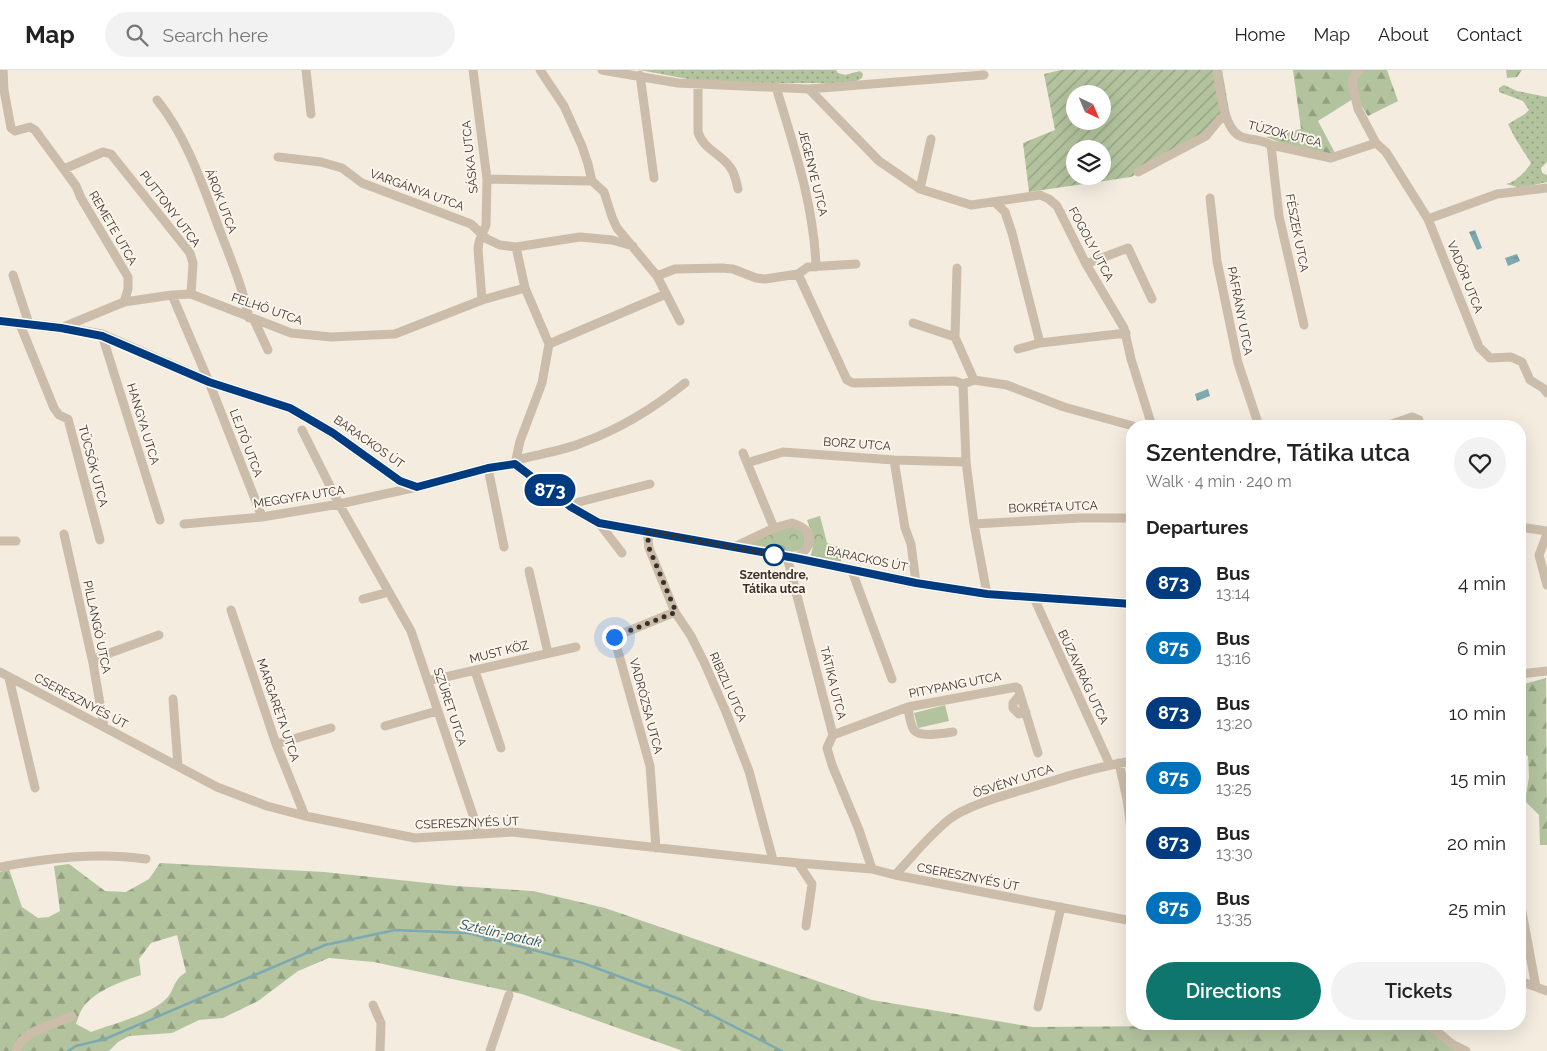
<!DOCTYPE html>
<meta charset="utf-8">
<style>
:root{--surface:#fff;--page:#f2f2f2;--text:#222;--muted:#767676;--line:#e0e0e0;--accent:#0f766e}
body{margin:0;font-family:Raleway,sans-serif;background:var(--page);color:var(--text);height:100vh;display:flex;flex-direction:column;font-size:19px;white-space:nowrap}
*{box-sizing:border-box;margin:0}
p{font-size:16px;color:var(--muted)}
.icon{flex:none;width:28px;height:28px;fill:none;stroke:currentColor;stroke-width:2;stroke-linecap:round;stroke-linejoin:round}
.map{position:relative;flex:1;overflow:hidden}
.side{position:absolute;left:1126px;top:350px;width:400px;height:610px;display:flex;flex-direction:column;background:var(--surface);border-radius:20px;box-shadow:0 5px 20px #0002}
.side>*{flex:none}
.badge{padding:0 10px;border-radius:16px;font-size:18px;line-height:32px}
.needle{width:32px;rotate:136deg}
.fabs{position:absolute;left:1066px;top:15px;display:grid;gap:10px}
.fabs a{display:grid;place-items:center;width:45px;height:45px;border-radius:50%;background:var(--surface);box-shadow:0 5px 20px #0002;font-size:25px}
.you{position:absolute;width:25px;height:25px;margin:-12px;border:4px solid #fff;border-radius:50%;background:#1a73e8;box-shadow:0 0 0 8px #1a73e833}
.map>.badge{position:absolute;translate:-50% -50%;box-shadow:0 0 0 2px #fff}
h2{padding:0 20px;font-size:19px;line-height:45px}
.round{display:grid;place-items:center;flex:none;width:52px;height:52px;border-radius:26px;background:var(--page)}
.overview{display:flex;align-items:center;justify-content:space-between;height:85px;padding:0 20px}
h1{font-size:24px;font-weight:600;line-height:38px}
.cta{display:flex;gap:10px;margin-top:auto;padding:10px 20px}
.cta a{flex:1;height:58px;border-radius:30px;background:var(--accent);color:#fff;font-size:20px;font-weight:600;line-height:58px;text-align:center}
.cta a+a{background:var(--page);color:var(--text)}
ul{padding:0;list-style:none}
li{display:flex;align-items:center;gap:15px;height:65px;padding:0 20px}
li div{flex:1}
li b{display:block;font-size:19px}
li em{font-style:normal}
li .badge{min-width:55px;font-weight:700;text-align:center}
header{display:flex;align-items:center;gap:30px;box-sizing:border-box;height:70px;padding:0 25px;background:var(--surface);border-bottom:1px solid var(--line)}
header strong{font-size:24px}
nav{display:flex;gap:28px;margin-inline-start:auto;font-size:18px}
.search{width:350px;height:45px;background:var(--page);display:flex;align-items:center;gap:12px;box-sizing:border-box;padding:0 18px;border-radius:28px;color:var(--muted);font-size:19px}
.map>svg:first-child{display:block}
</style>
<header>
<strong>Map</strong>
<div class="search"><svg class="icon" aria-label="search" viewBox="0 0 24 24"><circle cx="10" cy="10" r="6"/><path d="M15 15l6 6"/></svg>Search here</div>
<nav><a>Home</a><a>Map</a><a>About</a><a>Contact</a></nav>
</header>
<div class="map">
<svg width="1547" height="981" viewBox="0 0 1547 981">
<defs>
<pattern id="grass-dots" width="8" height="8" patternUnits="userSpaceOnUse" patternTransform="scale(1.25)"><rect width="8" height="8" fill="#b3c39e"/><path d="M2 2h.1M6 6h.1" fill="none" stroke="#939f81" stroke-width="1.8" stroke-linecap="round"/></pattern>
<pattern id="forest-firs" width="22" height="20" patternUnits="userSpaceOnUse" patternTransform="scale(1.25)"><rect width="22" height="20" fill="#b3c39e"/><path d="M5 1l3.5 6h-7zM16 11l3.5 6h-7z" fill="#939f81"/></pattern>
<pattern id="park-crowns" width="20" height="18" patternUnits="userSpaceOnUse" patternTransform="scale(1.25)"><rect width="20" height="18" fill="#b3c39e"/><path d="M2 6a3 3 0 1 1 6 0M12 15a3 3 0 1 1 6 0" fill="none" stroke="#939f81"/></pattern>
<pattern id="garden-furrows" width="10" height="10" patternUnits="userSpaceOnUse" patternTransform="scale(1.25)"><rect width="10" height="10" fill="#b3c39e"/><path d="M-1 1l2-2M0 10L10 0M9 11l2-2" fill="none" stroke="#939f81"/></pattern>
<pattern id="water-ripples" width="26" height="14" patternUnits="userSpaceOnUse" patternTransform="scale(1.25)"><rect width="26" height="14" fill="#7da9b1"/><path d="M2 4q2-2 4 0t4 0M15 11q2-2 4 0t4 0" fill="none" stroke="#678a90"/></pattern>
</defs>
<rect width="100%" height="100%" fill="#f3ecdf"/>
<!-- grass -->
<path fill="url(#grass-dots)" d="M640 0H836L838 3 845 5 860 1 863 4 862 8 857 11 839 13H767L698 11Z
M1504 15 1517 21 1547 27V92L1541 98 1542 103 1547 105V112L1521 118 1506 114C1515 112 1527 101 1531 93L1515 68 1508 54 1525 44 1529 40 1523 31 1499 22V18Z"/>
<!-- forest -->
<path fill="url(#forest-firs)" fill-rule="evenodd" d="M1293 0H1387L1398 31 1368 46 1356 27 1318 51 1336 85 1332 92 1266 67 1301 59Z
M1506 0H1522L1517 7 1507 8Z
M1546 608 1547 775H1540L1539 745 1525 731 1529 707 1528 686 1520 682V665L1522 661 1520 659V618L1524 614Z
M160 793 324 802 456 816 533 821 605 838 872 930 1033 957 1428 954 1466 981H683L522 924 374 892 329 888 298 901 258 931 223 948 199 950 172 963 129 966 118 972 109 981H0V802L9 799 22 837 38 848 49 847 60 841 54 796 69 794 105 821 126 822 149 809ZM177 865 186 902C172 911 175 920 166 929 150 945 112 954 91 962L76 954C78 948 80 941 84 936 97 920 122 911 141 905L139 889 151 873Z"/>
<!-- park -->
<path fill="url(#park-crowns)" d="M820 446 827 473 845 479 839 495 810 488C815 471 814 467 807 450Z
M792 456 804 463C807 474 803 481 792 482L747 474 779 459Z"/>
<!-- garden -->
<path fill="url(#garden-furrows)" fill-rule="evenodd" d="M1061 0H1222L1230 46 1206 66 1131 107 1029 122 1023 73 1055 60 1044 4ZM1075 24H1102V51H1075ZM1075 79H1102V106H1075Z"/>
<!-- pitch -->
<path fill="#b3c39e" d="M945 635 949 651 918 658 914 643Z"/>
<!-- water -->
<path fill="url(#water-ripples)" d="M1475 160 1482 178 1477 180 1469 162Z
M1517 184 1520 191 1508 196 1505 188Z
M1208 319 1210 326 1197 331 1195 324Z"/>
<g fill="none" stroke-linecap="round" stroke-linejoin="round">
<!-- stream -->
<path stroke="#7da9b1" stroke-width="2.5" d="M68 981 76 976 105 969 325 875 395 860 468 863 583 893 682 930 782 981"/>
<!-- minor -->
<path stroke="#ccbdaa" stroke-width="9" d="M3 0 4 20 11 58 15 61 30 57 35 60 76 116 81 128 128 207V219L124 232
M306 0 311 44
M473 0 487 109 486 155 479 172 478 179 482 230
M540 0 564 36 582 76 588 94 592 111 604 122 612 147 617 158 657 206 680 251
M602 0 678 13 809 19 984 5
M1217 0C1220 18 1223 58 1240 66 1250 71 1259 68 1271 75L1331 88 1376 73
M1360 0 1354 6 1352 14 1358 39 1376 73 1386 82 1428 149 1479 277 1490 288 1511 287 1522 292 1530 310 1543 318 1547 323
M640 5 654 108
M698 14V62C703 79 720 83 730 97 735 103 736 111 738 119
M776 17C794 77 814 135 816 197
M809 19 879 91 920 119 971 135 1040 125 1049 129 1057 136 1086 194 1124 258 1131 289 1152 356
M157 30C187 67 203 116 220 161 231 190 243 218 249 248
M1271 75 1279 146 1304 255
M278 87 321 92 342 98 362 113 471 154 487 169 500 175 516 177 580 167 612 170 633 176
M64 99 103 82 111 84 190 183 193 193 191 224
M1138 102 1206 66 1220 49 1225 47
M487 109 592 111
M920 119 931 69
M1210 128 1217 191 1238 293 1259 356
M995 132 1005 142 1012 163 1040 273
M1428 149 1497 124 1547 118
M1086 194 1128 178 1152 229
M798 204 847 310 853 313 955 311 963 314 974 310 1007 315 1064 337 1133 356
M13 205 29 254
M657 206 675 199 722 198 733 199 756 208 765 209 798 204 808 197 856 194
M172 225 209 312 262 447
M254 250 268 280
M19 252 54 338 59 345 68 349 100 470
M913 253 955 267 974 310
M61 258 124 232 172 225 191 224 291 263 331 267 395 264 482 230 525 218
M102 265 160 450
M955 267 957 198
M549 274 666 224
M1018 279 1040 273 1126 263
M1386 356 1412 347 1419 350 1421 356
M302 360 339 434 411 561 479 763
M743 383 774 458
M516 390C539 384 563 381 584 372 622 358 654 338 685 313
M894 390 905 458 911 474 916 513
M966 392 974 454 987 524
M747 393 783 382 894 390 966 392 963 314
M515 394 520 371 542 313 549 274 525 218 516 177
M488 398 504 477
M571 437 579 432 650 414
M599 453 622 483
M184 454 262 447 339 434 417 417
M974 454 1080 448H1132
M1520 457 1547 461
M647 461 649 478 675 542 691 566 704 592 726 642 749 701 773 790
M64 464 93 593 104 657
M1547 464 1539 485 1547 515
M0 471H16
M734 477 774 458 792 453C815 460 815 476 795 488
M787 487 833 665 827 678 832 695 859 760 872 799
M529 501 548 583
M852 501 892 609
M1034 528 1110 695
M363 529 389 522
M231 540 276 674 305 746
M1520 586V598
M93 593 99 587 159 565
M475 601 501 678
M0 602 217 717 267 736 305 746 415 768 512 762 798 793 872 799 895 805 1132 851
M1520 604 1547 601
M9 608 35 718
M428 611 576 577
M1020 625 1013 633V638L1019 644 1026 642
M173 629 178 696
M908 637C909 644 910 654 914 660 920 668 944 663 953 662
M385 656 437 641
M833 665 908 637 1016 617 1018 618 1038 683
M276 674 331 658
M1119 693 1127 729 1131 760
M656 778 650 696 614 567 675 542
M798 793 812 814 806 856
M0 797C48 788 97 782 146 789
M895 805C913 786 930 764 951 748 969 735 1004 725 1026 719 1061 708 1096 697 1132 691
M1520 831 1536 917
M1520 911 1547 921
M373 935 381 953 380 981
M1038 937 1061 837
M1428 954 1452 974 1466 981
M16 981 21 971 33 962 72 946
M490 981 509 925"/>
<!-- tertiary -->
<path stroke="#ccbdaa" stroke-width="11" d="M0 251 61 258 102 265 209 312 290 338 333 363 400 411 417 417 488 398 515 394 571 437 599 453 795 488 916 513 987 524 1132 534"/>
</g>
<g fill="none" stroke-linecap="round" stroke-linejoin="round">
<defs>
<path id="line" d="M0 251 61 258 102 266 209 312 290 338 333 363 400 411 417 417 488 398 515 394 571 437 599 453 795 488 916 513 987 524 1132 534"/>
</defs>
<!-- line casing -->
<use href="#line" stroke="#fff" stroke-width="11"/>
<!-- line -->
<use href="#line" stroke="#003b80" stroke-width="8"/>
<!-- walk -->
<path stroke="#39302a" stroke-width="5" stroke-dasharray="0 9" d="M614 567 676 542 649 478 647 461 774 485"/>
</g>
<!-- markers -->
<circle fill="#fff" stroke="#003b80" stroke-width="2.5" cx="774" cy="485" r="10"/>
<g text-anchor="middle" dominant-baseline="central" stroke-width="4" stroke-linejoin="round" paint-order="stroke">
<!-- street labels -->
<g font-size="12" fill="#39302a" stroke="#fbf5ec">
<text transform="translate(1285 64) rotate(14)">TÚZOK UTCA</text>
<text transform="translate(470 87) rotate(-96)">SÁSKA UTCA</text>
<text transform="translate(813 103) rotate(76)">JEGENYE UTCA</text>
<text transform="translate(417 120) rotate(20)">VARGÁNYA UTCA</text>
<text transform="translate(221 131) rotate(69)">ÁROK UTCA</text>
<text transform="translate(170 139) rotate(53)">PUTTONY UTCA</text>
<text transform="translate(113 158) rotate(60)">REMETE UTCA</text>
<text transform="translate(1297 163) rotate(79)">FÉSZEK UTCA</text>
<text transform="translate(1091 174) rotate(62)">FOGOLY UTCA</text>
<text transform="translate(1465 207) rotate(68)">VADŐR UTCA</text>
<text transform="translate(267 239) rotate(19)">FELHŐ UTCA</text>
<text transform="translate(1240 241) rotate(79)">PÁFRÁNY UTCA</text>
<text transform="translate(143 354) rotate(73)">HANGYA UTCA</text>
<text transform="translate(369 372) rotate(35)">BARACKOS ÚT</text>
<text transform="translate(246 373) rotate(69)">LEJTŐ UTCA</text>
<text transform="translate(857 374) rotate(4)">BORZ UTCA</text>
<text transform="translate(93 396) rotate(75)">TÜCSÖK UTCA</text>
<text transform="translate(299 427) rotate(-9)">MEGGYFA UTCA</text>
<text transform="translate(1053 437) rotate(-2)">BOKRÉTA UTCA</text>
<text transform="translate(867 489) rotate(12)">BARACKOS ÚT</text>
<text transform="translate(97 557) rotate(78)">PILLANGÓ UTCA</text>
<text transform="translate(499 582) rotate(-14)">MUST KÖZ</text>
<text transform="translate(1083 607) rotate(65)">BÚZAVIRÁG UTCA</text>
<text transform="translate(833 613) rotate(76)">TÁTIKA UTCA</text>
<text transform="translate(955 615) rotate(-11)">PITYPANG UTCA</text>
<text transform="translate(728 617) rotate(66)">RIBIZLI UTCA</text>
<text transform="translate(81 631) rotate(28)">CSERESZNYÉS ÚT</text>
<text transform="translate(646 636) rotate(75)">VADRÓZSA UTCA</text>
<text transform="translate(450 637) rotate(72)">SZÜRET UTCA</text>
<text transform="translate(278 640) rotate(71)">MARGARÉTA UTCA</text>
<text transform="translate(1013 711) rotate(-18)">ÖSVÉNY UTCA</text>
<text transform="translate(467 753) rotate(-2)">CSERESZNYÉS ÚT</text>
<text transform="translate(968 807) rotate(11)">CSERESZNYÉS ÚT</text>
</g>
<!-- stop labels -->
<g font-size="12" font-weight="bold" fill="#39302a" stroke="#fbf5ec">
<text x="774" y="505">Szentendre,<tspan x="774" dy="14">Tátika utca</tspan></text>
</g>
<!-- water labels -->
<g font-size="14" font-style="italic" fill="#1e515c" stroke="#fbf5ec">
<text transform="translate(501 863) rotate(13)">Sztelin-patak</text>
</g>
</g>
</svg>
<div class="fabs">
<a><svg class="needle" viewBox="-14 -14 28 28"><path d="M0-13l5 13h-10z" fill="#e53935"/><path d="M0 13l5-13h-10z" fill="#767676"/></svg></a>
<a><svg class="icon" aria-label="layers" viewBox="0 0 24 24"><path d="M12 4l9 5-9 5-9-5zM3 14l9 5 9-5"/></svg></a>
</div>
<div class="you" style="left:614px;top:567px"></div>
<b class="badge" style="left:550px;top:420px;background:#003b80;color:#fff">873</b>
<section class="side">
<div class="overview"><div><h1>Szentendre, Tátika utca</h1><p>Walk · 4 min · 240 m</p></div><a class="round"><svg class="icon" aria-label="heart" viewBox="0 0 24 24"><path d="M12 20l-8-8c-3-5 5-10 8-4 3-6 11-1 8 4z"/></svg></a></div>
<h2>Departures</h2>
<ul>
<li><span class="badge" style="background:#003b80;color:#fff">873</span><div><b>Bus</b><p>13:14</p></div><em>4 min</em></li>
<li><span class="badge" style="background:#0072bc;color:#fff">875</span><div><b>Bus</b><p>13:16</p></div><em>6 min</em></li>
<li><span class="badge" style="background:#003b80;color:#fff">873</span><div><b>Bus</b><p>13:20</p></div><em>10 min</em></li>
<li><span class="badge" style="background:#0072bc;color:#fff">875</span><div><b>Bus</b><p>13:25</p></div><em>15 min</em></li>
<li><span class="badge" style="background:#003b80;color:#fff">873</span><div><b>Bus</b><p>13:30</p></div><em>20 min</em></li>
<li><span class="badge" style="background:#0072bc;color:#fff">875</span><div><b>Bus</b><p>13:35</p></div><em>25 min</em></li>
</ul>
<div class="cta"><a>Directions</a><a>Tickets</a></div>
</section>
</div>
